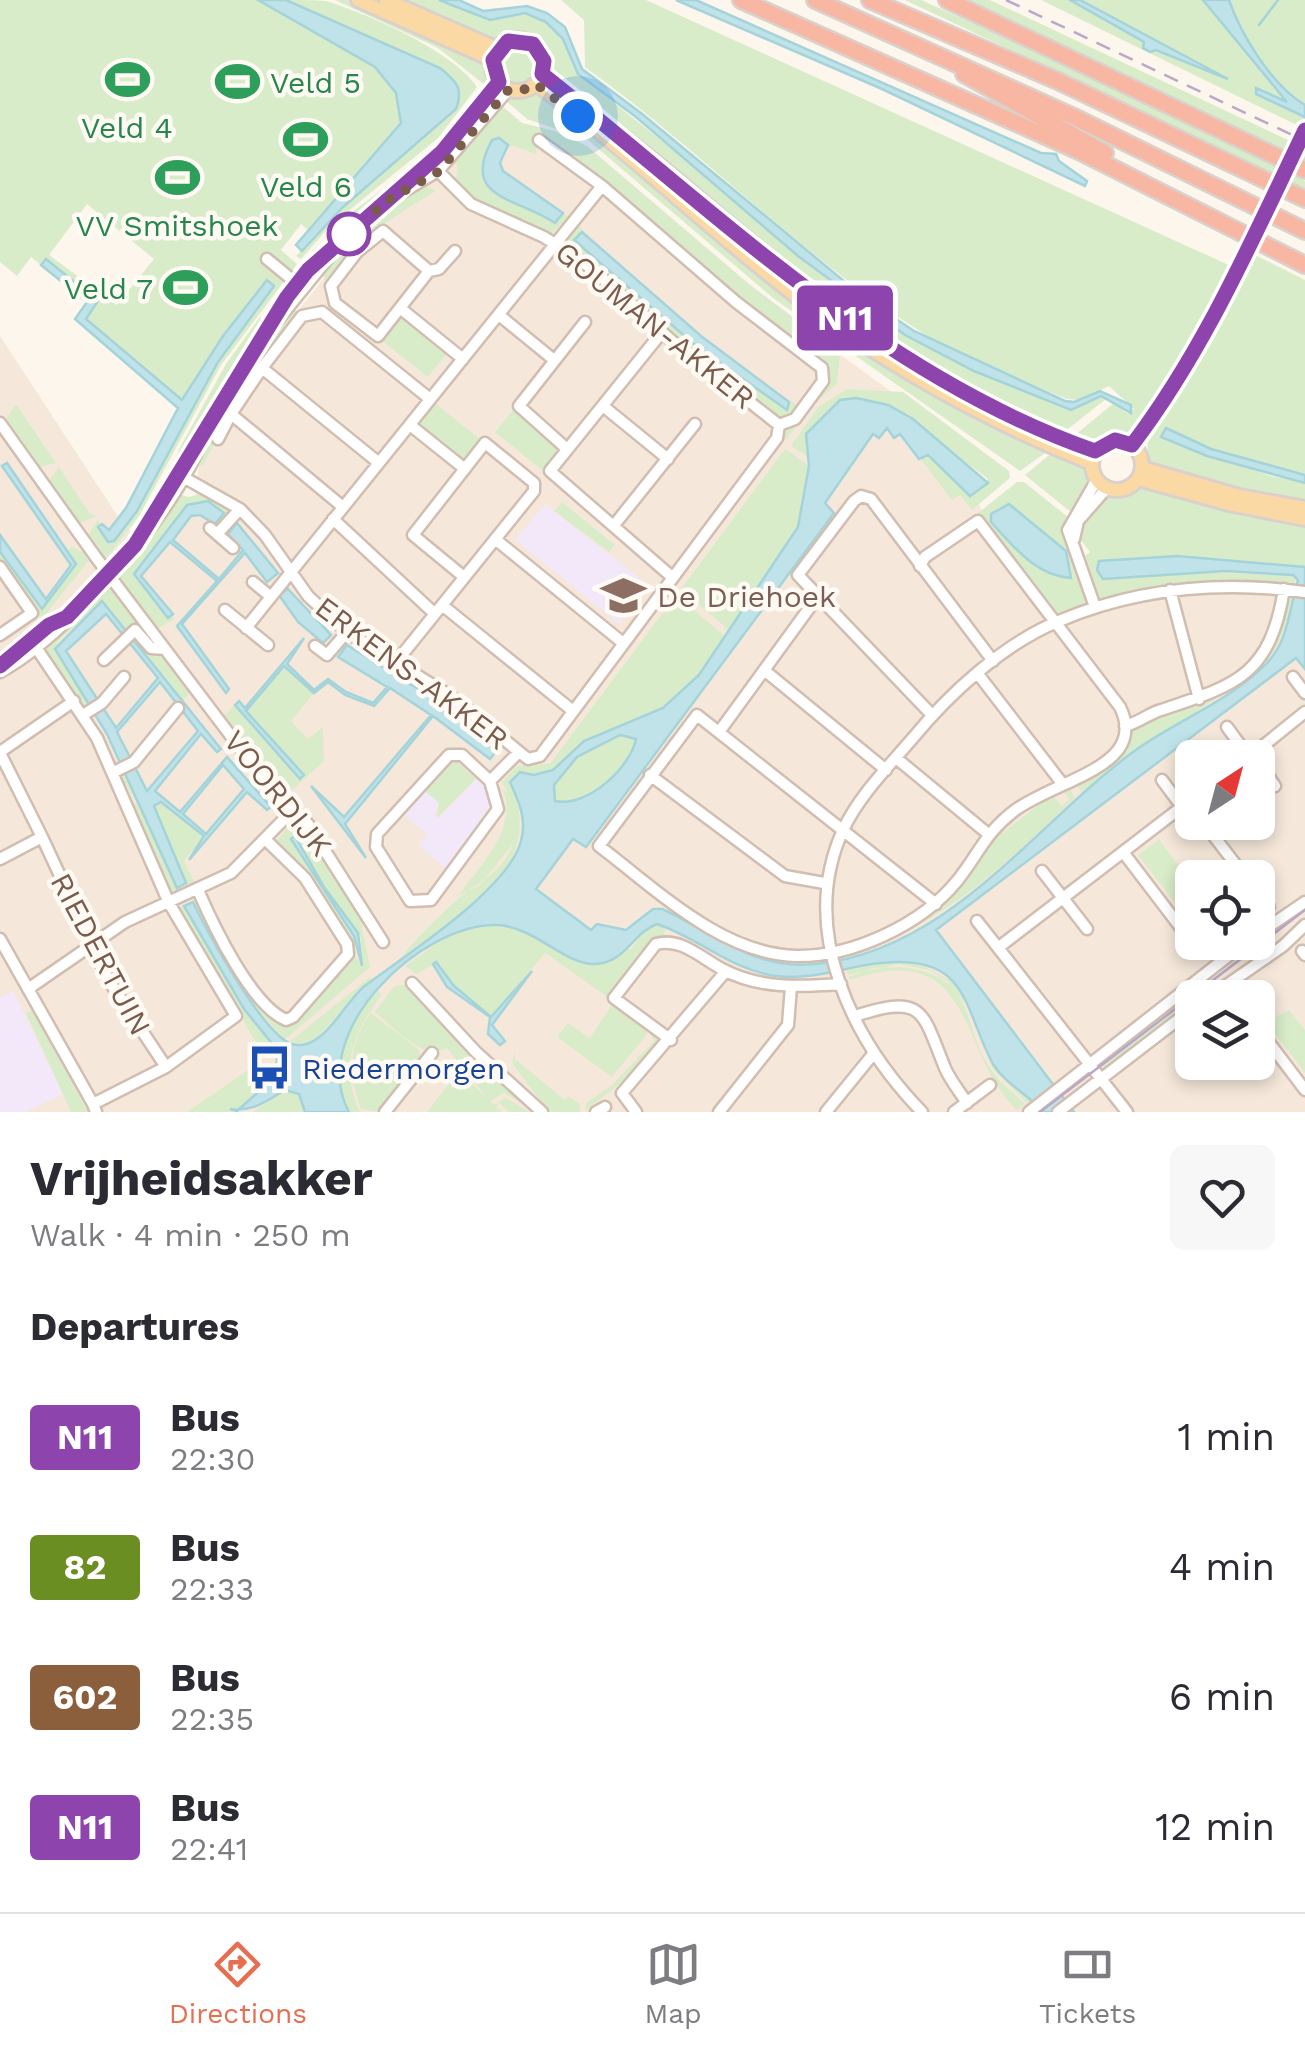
<!DOCTYPE html>
<meta charset="utf-8">
<style>
:root{--surface:#fff;--page:#f7f7f7;--text:#2b2b33;--muted:#7c7c81;--line:#e1e1e2;--accent:#e76f51}
body{margin:0;font-family:"Work Sans",sans-serif;background:var(--page);color:var(--text);height:100vh;display:flex;flex-direction:column;font-size:38px;white-space:nowrap}
*{box-sizing:border-box;margin:0}
p{font-size:32px;color:var(--muted)}
.icon{flex:none;width:55px;height:55px;fill:none;stroke:currentColor;stroke-width:2;stroke-linecap:round;stroke-linejoin:round}
.map{position:relative;height:1112px;overflow:hidden}
.panel{display:flex;flex-direction:column;background:var(--surface);flex:1}
.panel>*{flex:none}
.badge{padding:0 20px;border-radius:8px;font-size:35px;line-height:65px}
.needle{width:65px;rotate:36deg}
.fabs{position:absolute;left:1175px;top:740px;display:grid;gap:20px}
.fabs a{display:grid;place-items:center;width:100px;height:100px;border-radius:15px;background:var(--surface);box-shadow:0 5px 15px #0003;font-size:50px}
.you{position:absolute;width:50px;height:50px;margin:-25px;border:8px solid #fff;border-radius:50%;background:#1a73e8;box-shadow:0 0 0 15px #1a73e833}
.map>.badge{position:absolute;translate:-50% -50%;box-shadow:0 0 0 5px #fff}
h2{padding:0 30px;font-size:38px;line-height:90px}
.round{display:grid;place-items:center;flex:none;width:105px;height:105px;border-radius:15px;background:var(--page)}
.headline{display:flex;align-items:center;justify-content:space-between;height:170px;padding:0 30px}
h1{font-size:48px;font-weight:700;line-height:75px}
ul{padding:0;list-style:none}
li{display:flex;align-items:center;gap:30px;height:130px;padding:0 30px}
li div{flex:1}
li b{display:block;font-size:38px}
li em{font-style:normal}
li .badge{min-width:110px;font-weight:700;text-align:center}
.dock{display:flex;justify-content:space-around;align-items:center;height:140px;border-top:2px solid var(--line);background:var(--surface);font-size:28px;color:var(--muted)}
.dock a{display:grid;justify-items:center;gap:5px}
.dock .current{color:var(--accent)}
.map>svg:first-child{display:block}
</style>
<div class="map">
<svg width="1305" height="1112" viewBox="0 0 1305 1112">
<rect width="100%" height="100%" fill="#fdf6ec"/>
<!-- residential -->
<path fill="#f5e8da" fill-rule="evenodd" d="M507 113 900 398 1057 611 1247 558 1305 570V1112H0V336L117 515 142 544 195 500 199 465 215 428 256 363 329 272 364 233 420 191ZM1192 758H1258V822H1192ZM1192 878H1258V942H1192ZM1192 998H1258V1062H1192Z"/>
<!-- education -->
<path fill="#f3e8fa" d="M545 504 648 585 619 624 516 540Z
M478 777 496 804 453 866 445 868 419 845 427 835 403 813 424 790 439 803 434 815 439 818Z
M13 991 64 1094 25 1112H0V998Z"/>
<!-- green -->
<path fill="#d8ecc9" fill-rule="evenodd" d="M0 0H258L375 67 396 93 401 124 308 230 301 224 281 250 297 264 221 365 139 516 105 560 86 539 98 519 108 541 268 281 223 336 183 400 85 318 98 301 46 260 41 265 31 257 17 276 0 262ZM87 204 154 259 117 305 49 255Z
M286 0C299 0 314 0 326 1 368 14 453 51 477 87L438 138 330 226 301 259 296 256 342 208 381 176 440 68Z
M335 0H351L480 57 487 65 490 89 438 48Z
M393 0H439L490 20 525 13 546 22 563 39 578 74 905 335 974 371 1071 410 1100 396 1106 399 1060 435 989 402 884 342 550 74C549 39 525 26 495 41Z
M561 0H646L1244 272 1247 265 1253 266 1255 255 1305 280V475L1211 449 1167 428 1161 437 1271 476 1305 483V507L1150 466 1147 441 1161 418 1151 411 1130 434C1110 436 1093 446 1075 441L1079 437 1075 435 1114 403 1128 414 1134 409 1109 386 1080 400 1067 399C1015 378 962 359 915 328 797 252 699 149 585 67L584 20Z
M905 0H921L1131 94 1305 181V189Z
M968 0H990L1305 148V160Z
M1041 0H1305V129Z
M521 45 532 51 537 69C531 83 519 87 506 80L498 63 504 51Z
M531 91 541 93 846 338 912 382 1045 447 1041 450 1045 453 1020 471 773 298 588 140 527 119 504 99Z
M501 105 522 123 555 131 587 146 749 284 840 353 837 384 810 408 786 440 781 437 785 429 827 381 825 366 787 341 602 184 538 144 535 154 512 145 507 150 495 138 503 197 554 223 563 213 569 217 549 236 526 220 484 209 455 186 458 167 453 160Z
M410 169 414 173C394 192 371 208 350 226 335 239 324 256 307 266L304 263 351 213Z
M424 185 436 191C389 219 355 240 327 284L323 276C344 236 385 208 424 185Z
M579 226 584 231 575 240 695 345 787 410 791 401 798 406 790 417 779 420 568 249 566 241Z
M294 309 301 314 262 358 202 466 197 463C219 411 246 343 294 309Z
M404 315 449 351 428 377 380 339Z
M260 317 266 322 252 336 255 340 183 455 178 451 226 364Z
M847 389 903 392 1009 471 1010 478 972 510 960 495 952 500 920 458 936 459 970 496 988 479 888 405 809 445 808 457 791 446 818 407Z
M435 403 482 441 466 461 416 426Z
M16 404 56 463 36 468 4 423Z
M514 409 561 448 543 471 495 432Z
M785 449 809 466 798 527 730 631 681 589Z
M1060 452 1084 464 1089 479 1072 513 1025 475 1048 456Z
M59 467 90 514 96 516 77 525 47 484Z
M1017 482H1024L1069 518 1066 524 1088 602 1085 607 1059 618 981 521 978 513Z
M1141 486 1305 523V567L1177 556 1173 572 1293 575 1296 586 1192 583 1101 602 1085 556 1090 552 1080 539 1081 522 1103 496 1125 494Z
M208 492 235 509 234 514 215 528 187 505 134 574 168 617 173 614V620L155 630 117 575 179 494 188 497Z
M562 502 615 545 609 552 554 511Z
M73 547 90 556 89 560 43 618 37 615 0 563V552L42 609 76 565 67 551Z
M109 585 160 648 127 632 102 601 57 642 92 707 84 709 45 648Z
M676 595 726 637 699 675 663 708 584 741 553 770 510 783C550 870 459 910 400 960 403 951 446 909 458 899 479 881 503 873 513 844L479 886 459 895C480 865 520 827 502 788L508 794 502 782 517 766 550 764Z
M1286 597 1294 598 1292 615 1269 661 1082 792 1074 781C1110 762 1105 750 1130 729 1146 716 1168 712 1187 706 1252 688 1260 653 1286 597Z
M134 633 163 654 192 690 182 702 129 635Z
M285 666 314 693 291 721 308 739 323 727 324 761 289 793 223 717 236 703 301 778 304 775 246 711Z
M620 735 632 734 636 739C630 769 586 808 555 801L554 785 577 757Z
M453 758 476 779 437 818 439 803 424 790Z
M125 770 177 887 186 883 154 806 161 801 204 837 184 861 195 884 176 894 168 891 133 805 137 803 120 776Z
M1070 789 1075 798C999 870 942 927 839 959L837 954 931 911 990 842 1052 795 1062 806 1069 799 1064 792Z
M297 817 358 908 370 967 284 1040 246 995 193 902 196 899 272 1019 291 1023 351 948 274 843ZM296 837 324 887 361 938 362 966 356 958 354 936 292 839Z
M1159 839 1192 884 1189 921 1138 855Z
M184 906 244 1009 275 1045 263 1054 177 909Z
M657 924 666 927 662 940 609 998 545 953 491 1017 454 986 436 963 416 974 405 966 440 941 469 928 494 925 529 931 554 945 631 949 644 931Z
M893 962 922 965 953 982 975 1013 994 1066 1032 1099 1027 1103 993 1069 970 1009 947 981 929 970 899 964 848 975 847 970Z
M902 967C980 977 959 1025 992 1071 1000 1083 1015 1094 1025 1104L1017 1110C956 1054 978 936 850 980L849 977 874 968Z
M370 977 372 980 312 1043H288Z
M1211 977 1218 986 1204 997 1192 998V1006L1107 1072 1100 1062Z
M411 985 473 1055 535 1111 504 1093 490 1101 494 1105 506 1098 529 1112H509L499 1103 496 1107 502 1112H427L459 1071 487 1098 447 1048C423 1062 395 1028 375 1012L394 986Z
M379 990 381 996C353 1034 339 1066 360 1112H349C324 1068 348 1023 379 990Z
M614 1002 664 1036 627 1084 622 1082 585 1111 586 1103 611 1086 654 1041 647 1028 615 1005 648 1033 612 1077 557 1037 568 1023 590 1038Z
M32 1010 88 1112H71L26 1013Z
M1289 1010 1305 1030V1073L1266 1022Z
M371 1013 418 1049 422 1059 380 1112 361 1109C348 1074 348 1044 371 1013Z
M515 1051V1059L565 1100 568 1096 580 1104V1112H549L512 1063Z
M254 1066 267 1088 239 1112H187Z
M285 1090 299 1094 305 1112H253Z"/>
<!-- water -->
<path fill="#bfe3e8" stroke="#a5d3da" stroke-width="2.5" fill-rule="evenodd" d="M258 0H286L440 68C456 81 464 88 456 109L342 208 302 251 296 245 401 123 396 93 375 67Z
M439 0H459L483 11 527 6 547 13 565 27 582 69 641 113 862 296 914 331 1065 401 1074 402 1100 391 1131 405V413L1101 396 1071 410 974 371 905 335 798 256 636 117 578 74 563 39 546 22 525 13 490 20Z
M676 0H696L1041 153 1056 154 1059 161 1087 181 1085 186 882 89Z
M1070 0H1080L1228 79 1156 50 1150 52 1143 48 1144 42Z
M1203 0H1229C1241 35 1273 87 1305 105V117L1256 94V88L1287 102Z
M499 138 508 145 500 163 503 171 563 213 555 223C516 197 460 199 492 140Z
M582 232 701 336 789 402 787 410 695 345 574 240Z
M46 259 98 301 86 319 182 400 223 336 267 280 274 286 218 362 137 511 114 541 108 542 98 527 102 524 109 530 126 508 178 408 75 319 87 302 41 265Z
M856 398 888 405 913 419 988 483 970 496 928 455 919 459 900 434 894 438 887 428 879 438 873 434 825 503 834 513 586 847 573 839 536 889 591 930 597 924 626 930 653 909H662C716 933 753 971 816 964 950 950 1033 826 1133 752 1175 721 1229 702 1266 664 1289 641 1289 609 1298 580L1293 575 1225 571 1103 579 1097 570 1099 561 1177 556 1305 567V669L1296 658 936 930 1074 1112H1042C1029 1094 1004 1083 993 1064 963 1009 970 954 882 963 845 966 814 981 776 976 731 970 699 938 657 924 632 933 627 962 595 964 565 965 535 927 498 925 421 922 306 1033 349 1112H305L299 1094 285 1090C265 1102 253 1112 230 1109L237 1111 275 1077 278 1051 244 1009 184 906 193 902C205 929 265 1037 292 1044 324 1053 344 1001 366 985 407 954 508 890 521 841 527 819 519 802 510 782L520 772 534 775 553 770 584 741 663 708 699 675 798 527 809 466 806 434 840 400ZM620 735 636 739C630 769 586 808 555 801L554 785 577 757Z
M1166 428 1211 449 1305 475V483L1207 456 1161 437Z
M7 463 76 564 42 609 0 552V535L46 599 71 565 2 466Z
M208 501 224 513 215 524 200 515 191 516 173 540 219 579 243 550 228 534 237 523 278 573 267 582 245 553 182 624 229 689 226 693 177 626 217 581 170 542 141 576 173 614 168 618 134 574 187 505Z
M1009 504 1066 551 1071 578C1036 576 1014 547 991 522V514Z
M288 589 331 635 323 643 298 622 279 595Z
M102 601 221 749 217 752 201 734 155 791 180 812 227 757 271 807 267 810 247 792 189 860 204 836 161 802 154 806 186 883 177 888 107 734 55 649ZM106 614 158 678 116 728 66 651ZM160 682 198 731 147 791 117 732ZM223 765 244 789 206 834 183 814Z
M304 638 287 664 314 690 328 679 346 692 373 703 387 687 338 657 347 645 459 714 498 749 490 759 433 716 345 824 366 858 311 786 344 817 431 715 390 688 374 706 345 695 328 682 314 693 284 666 246 711 304 775 300 779 235 705 239 701 245 708Z
M295 836 324 887 358 933 362 966 354 936 291 839Z
M436 962 454 986 491 1017 532 971 492 1025 505 1041 500 1045 488 1034 490 1017 447 987 433 964Z"/>
<g fill="none" stroke-linecap="round" stroke-linejoin="round">
<!-- stream -->
<path stroke="#a5d3da" stroke-width="2.5" d="M1259 25 1278 0"/>
<defs>
<path id="minor" d="M430 163 471 204 544 237 591 268 673 342 779 425
M602 186 736 302 822 368 823 381 795 419 779 425
M401 193 438 171 509 89
M383 231 429 271 378 336 335 303 331 286 357 252Z
M267 259 301 287
M429 271 439 269 455 251
M400 308 463 359
M499 315 554 360
M277 321 329 257
M662 332 550 471 672 577
M262 368 231 414 343 507
M603 406 668 459
M0 423 95 556
M410 425 465 469
M218 439 231 414
M1132 445 1196 350 1246 254
M567 449 519 406 585 322
M379 463 262 368 302 316 322 312 430 399
M176 473 240 509 265 535 308 596 347 632 452 697 528 759 540 756 777 438 779 425
M156 517 184 458 308 270 441 152 499 83
M333 519 435 614
M615 524 695 424
M210 528 233 548
M217 534 240 509
M495 539 623 643
M1074 539 1078 521 1106 489
M920 566 925 557 978 521 1120 707C1127 721 1128 737 1118 750 1098 776 1043 789 1014 811 985 833 978 855 957 881 921 925 852 957 796 956 721 954 656 889 599 846L697 715 936 904
M0 567 32 613 0 635
M253 582 271 597
M115 583 243 752 308 824 383 942
M1170 590 1199 699
M442 605 573 711
M1095 607 1068 530 1096 481
M225 610 268 645
M246 628 602 186 539 140
M31 640 97 738 169 903 236 1016 166 1067 93 1104 96 1112
M315 646 327 655 347 632
M104 660 135 630 151 648 165 649
M397 661 534 491V483L485 443 413 535 464 577
M0 666 49 625 66 617
M764 670 886 770
M0 672C64 639 179 509 202 439
M978 674 1061 782
M1293 677 1305 693
M83 715 102 703 124 677
M932 715 798 575 854 501 861 496 871 499 993 661
M1125 726C1138 723 1148 714 1161 710 1236 685 1270 676 1284 589
M1227 727 1249 757
M719 732 818 596
M0 752 74 701
M0 753 42 837
M896 758 987 833
M1248 758 1305 712
M1258 761 1275 786
M114 772 134 762 178 708
M650 775 785 876 824 883
M1162 780 1182 807
M490 781 462 755H449L377 834 376 847 410 901 431 900 498 809 490 781 518 753
M1203 822 1246 878
M1123 852 1184 932
M0 859 42 837 109 981 166 1067
M1042 871 1087 929
M198 890C213 925 251 1005 286 1020L293 1017 348 954 347 944 305 878 266 840
M1258 893 1269 907
M977 921 1127 1112
M1258 934 1305 902
M0 939 93 1104
M999 947 1192 799
M1302 951 1305 955
M412 983 476 1052 542 1112
M28 989 125 922 231 873 294 809
M1208 998 1283 946 1305 925
M855 1016C925 993 922 1012 945 1068 950 1080 960 1092 967 1103
M1258 1028 1305 1090
M671 1040 614 998 656 944C681 937 701 958 722 969 759 989 800 987 841 984
M385 1112 432 1053
M596 1112 605 1107
M636 1112 622 1093 726 971
M719 1112 788 1025 791 987
M826 1112 874 1053
M922 1112C851 1039 798 929 843 830 859 796 887 768 912 739 950 693 1003 644 1059 621 1137 588 1222 581 1305 592
M954 1112 990 1085
M1029 1112 1246 942
M1058 1112 1192 1009"/>
<path id="major" d="M358 0 493 60
M386 0 498 49
M492 65a26 26 0 1 1 52 0a26 26 0 1 1-52 0Z
M542 74C586 109 632 142 675 178 805 289 930 394 1095 451
M536 84C633 153 717 238 813 309 899 372 992 423 1091 463
M1092 465a25 25 0 1 1 50 0a25 25 0 1 1-50 0Z
M1142 468 1239 496 1305 508
M1138 479 1229 504 1305 519"/>
<path id="highway" d="M741 0 1079 151 1305 265
M815 0 1074 117 1305 231
M870 0 1058 81 1305 199
M947 0 1305 170
M964 74 1105 153"/>
</defs>
<!-- minor casing -->
<use href="#minor" stroke="#d1beb0" stroke-width="15"/>
<!-- major casing -->
<use href="#major" stroke="#dad1cd" stroke-width="18"/>
<!-- highway casing -->
<use href="#highway" stroke="#dad1cd" stroke-width="20"/>
<!-- minor -->
<use href="#minor" stroke="#fff" stroke-width="10"/>
<!-- major -->
<use href="#major" stroke="#fbd9a5" stroke-width="12"/>
<!-- highway -->
<use href="#highway" stroke="#f7b7a3" stroke-width="15"/>
<!-- tram -->
<path stroke="#b9a8c9" stroke-width="2.5" d="M1040 1112 1305 910"/>
<!-- rail -->
<path stroke="#b9a8c9" stroke-width="2.5" stroke-dasharray="15 10" stroke-linecap="butt" d="M1006 0 1305 141"/>
<defs>
<path id="minor-bridge" d="M1246 254 1305 130
M95 556 115 583"/>
</defs>
<!-- minor-bridge casing -->
<use href="#minor-bridge" stroke="#d1beb0" stroke-width="15" stroke-linecap="butt"/>
<!-- minor-bridge -->
<use href="#minor-bridge" stroke="#fff" stroke-width="10"/>
</g>
<g fill="none" stroke-linecap="round" stroke-linejoin="round">
<defs>
<path id="line" d="M0 666 49 625 67 617 135 545 287 297 308 270 442 152 499 82 493 60 508 41 533 44 544 61 542 74C717 212 880 376 1095 451L1115 440 1132 445C1205 349 1253 238 1305 130"/>
</defs>
<!-- line casing -->
<use href="#line" stroke="#fff" stroke-width="22"/>
<!-- line -->
<use href="#line" stroke="#8e44ad" stroke-width="15"/>
<!-- walk -->
<path stroke="#7a5c4d" stroke-width="10" stroke-dasharray="0 18" d="M349 234 391 198 438 172 509 89 523 90 536 84 578 116"/>
</g>
<!-- icons -->
<defs>
<symbol id="stadium-bare" viewBox="-9 -9 18 18"><path d="M0-5a6.5 5 0 1 0 0 10a6.5 5 0 1 0 0-10ZM-3.5-1.8h7v3.6h-7Z" fill="#2e9e5b" stroke="#fffaf3" stroke-width="2.5" paint-order="stroke"/></symbol>
<symbol id="school-bare" viewBox="-9 -9 18 18"><path d="M0-5L7-2L0 1L-7-2ZM-4 1L0 2.5L4 1V4Q0 6-4 4Z" fill="#8d6e63" stroke="#fffaf3" stroke-width="2.5" paint-order="stroke"/></symbol>
<symbol id="bus-bare" viewBox="-9 -9 18 18"><path d="M-5-6H5V4H4V6H2V4H-2V6H-4V4H-5ZM-3.5-4V0h7V-4ZM-3.5 1.2v1.5H-2V1.2ZM2 1.2v1.5H3.5V1.2Z" fill="#1a4fb4" stroke="#fffaf3" stroke-width="2.5" paint-order="stroke"/></symbol>
</defs>
<g fill-rule="evenodd">
<use href="#stadium-bare" x="96" y="48" width="63" height="63"/>
<use href="#stadium-bare" x="206" y="50" width="63" height="63"/>
<use href="#stadium-bare" x="274" y="108" width="63" height="63"/>
<use href="#stadium-bare" x="146" y="146" width="63" height="63"/>
<use href="#stadium-bare" x="154" y="256" width="63" height="63"/>
<use href="#school-bare" x="592" y="564" width="63" height="63"/>
<use href="#bus-bare" x="238" y="1036" width="63" height="63"/>
</g>
<!-- markers -->
<circle fill="#fff" stroke="#8e44ad" stroke-width="5" cx="349" cy="234" r="20"/>
<g text-anchor="middle" dominant-baseline="central" stroke-width="9" stroke-linejoin="round" paint-order="stroke">
<!-- leisure labels -->
<g font-size="30" fill="#27864d" stroke="#fffaf3">
<text x="270" y="82" text-anchor="start">Veld 5</text>
<text x="127" y="127">Veld 4</text>
<text x="306" y="186">Veld 6</text>
<text x="177" y="225">VV Smitshoek</text>
<text x="153" y="288" text-anchor="end">Veld 7</text>
</g>
<!-- street labels -->
<g font-size="30" fill="#7a5c4d" stroke="#fffaf3">
<text transform="translate(655 325) rotate(39)">GOUMAN-AKKER</text>
<text transform="translate(412 673) rotate(37)">ERKENS-AKKER</text>
<text transform="translate(278 793) rotate(51)">VOORDIJK</text>
<text transform="translate(101 954) rotate(62)">RIEDERTUIN</text>
</g>
<!-- education labels -->
<g font-size="30" fill="#785e54" stroke="#fffaf3" text-anchor="start">
<text x="657" y="596">De Driehoek</text>
</g>
<!-- transit labels -->
<g font-size="30" fill="#164399" stroke="#fffaf3" text-anchor="start">
<text x="302" y="1068">Riedermorgen</text>
</g>
</g>
</svg>
<div class="fabs">
<a><svg class="needle" viewBox="-14 -14 28 28"><path d="M0-13l5 13h-10z" fill="#e53935"/><path d="M0 13l5-13h-10z" fill="#7c7c81"/></svg></a>
<a><svg class="icon" aria-label="locate" viewBox="0 0 24 24"><circle cx="12" cy="12" r="6"/><path d="M12 2v4M12 18v4M2 12h4M18 12h4"/></svg></a>
<a><svg class="icon" aria-label="layers" viewBox="0 0 24 24"><path d="M12 4l9 5-9 5-9-5zM3 14l9 5 9-5"/></svg></a>
</div>
<div class="you" style="left:578px;top:116px"></div>
<b class="badge" style="left:845px;top:318px;background:#8e44ad;color:#fff">N11</b>
</div>
<section class="panel">
<div class="headline"><div><h1>Vrijheidsakker</h1><p>Walk · 4 min · 250 m</p></div><a class="round"><svg class="icon" aria-label="heart" viewBox="0 0 24 24"><path d="M12 20l-8-8c-3-5 5-10 8-4 3-6 11-1 8 4z"/></svg></a></div>
<h2>Departures</h2>
<ul>
<li><span class="badge" style="background:#8e44ad;color:#fff">N11</span><div><b>Bus</b><p>22:30</p></div><em>1 min</em></li>
<li><span class="badge" style="background:#6b8e23;color:#fff">82</span><div><b>Bus</b><p>22:33</p></div><em>4 min</em></li>
<li><span class="badge" style="background:#8b5e3c;color:#fff">602</span><div><b>Bus</b><p>22:35</p></div><em>6 min</em></li>
<li><span class="badge" style="background:#8e44ad;color:#fff">N11</span><div><b>Bus</b><p>22:41</p></div><em>12 min</em></li>
</ul>
</section>
<nav class="dock">
<a class="current"><svg class="icon" aria-label="directions" viewBox="0 0 24 24"><path d="M12 3l9 9-9 9-9-9zM9 14v-3h6M13 9l2 2-2 2"/></svg>Directions</a>
<a><svg class="icon" aria-label="map" viewBox="0 0 24 24"><path d="M3 6l6-2 6 2 6-2v14l-6 2-6-2-6 2zM9 4v14M15 6v14"/></svg>Map</a>
<a><svg class="icon" aria-label="tickets" viewBox="0 0 24 24"><path d="M3 7h18v10H3zM15 7v10"/></svg>Tickets</a>
</nav>
